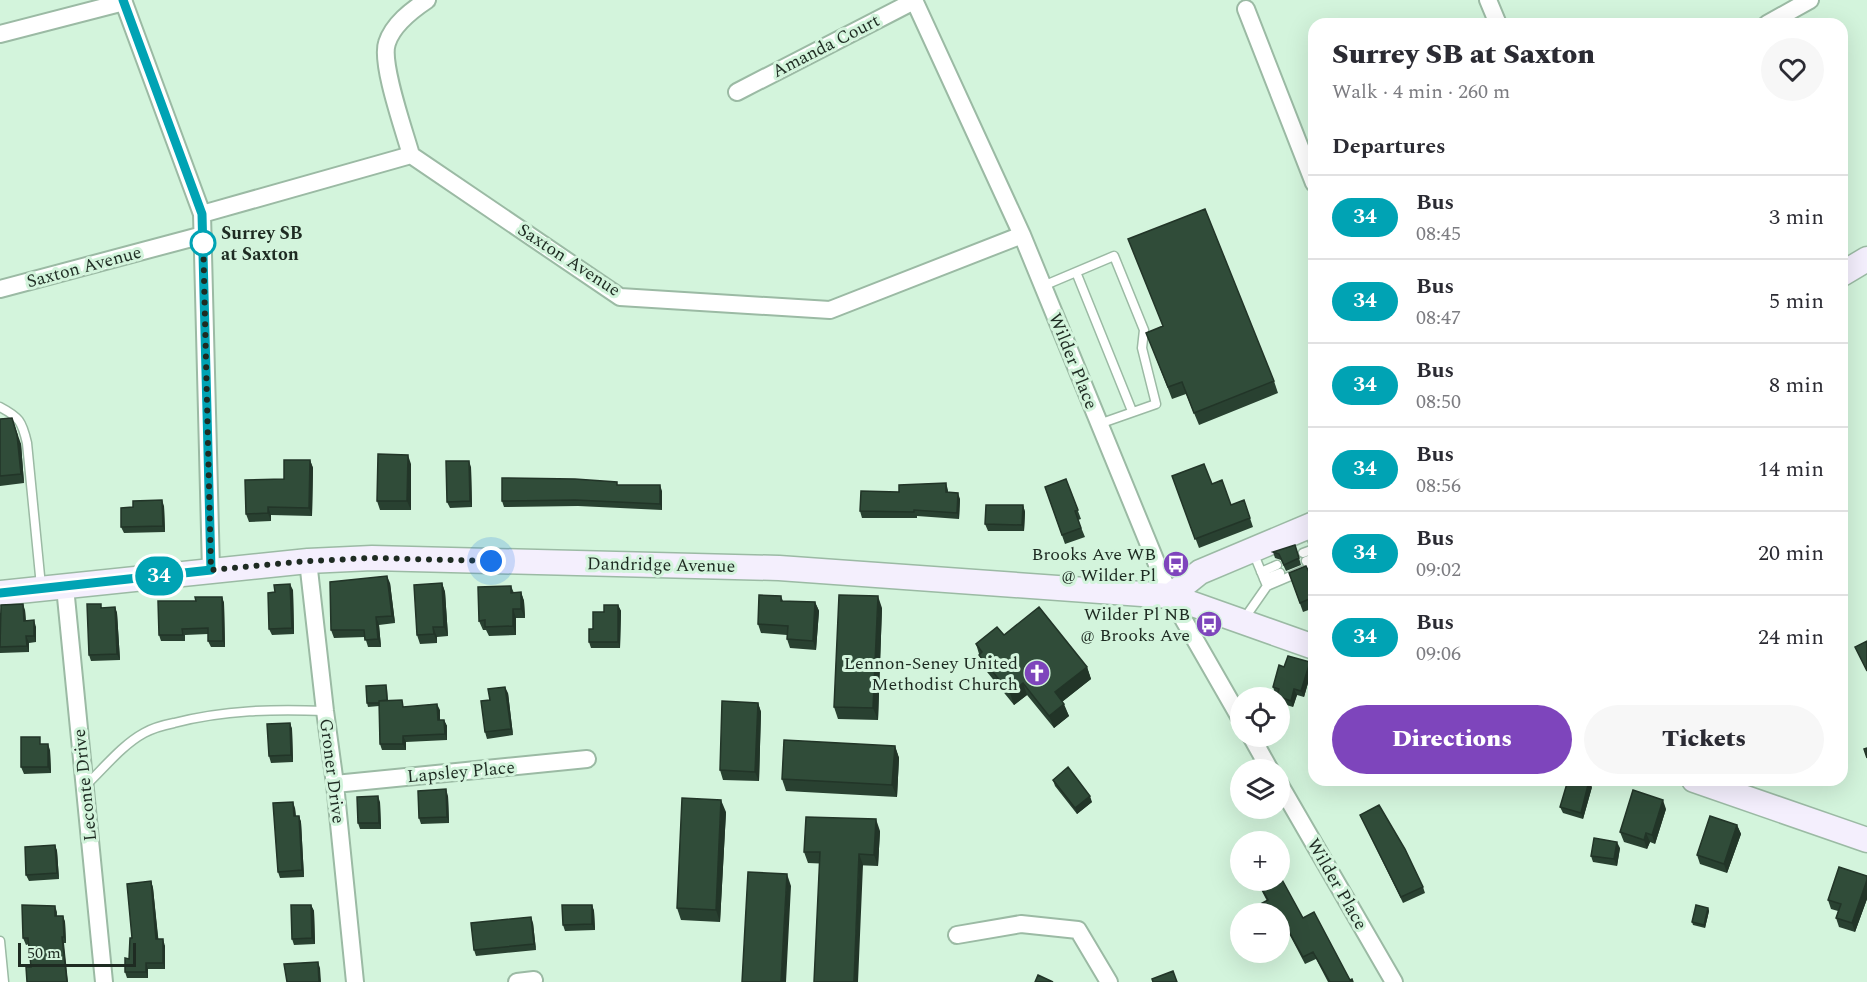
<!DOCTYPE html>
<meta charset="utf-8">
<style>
:root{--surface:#fff;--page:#f7f7f7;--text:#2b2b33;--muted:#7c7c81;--line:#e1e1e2;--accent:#7e45bc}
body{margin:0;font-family:Spectral,serif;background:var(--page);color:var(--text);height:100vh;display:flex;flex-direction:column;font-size:22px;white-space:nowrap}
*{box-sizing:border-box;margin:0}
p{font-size:20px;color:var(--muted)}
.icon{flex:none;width:33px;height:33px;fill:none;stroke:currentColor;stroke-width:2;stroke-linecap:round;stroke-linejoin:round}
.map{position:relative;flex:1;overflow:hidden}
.sheet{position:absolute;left:1308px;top:18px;width:540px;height:768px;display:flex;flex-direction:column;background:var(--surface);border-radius:18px;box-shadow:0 6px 24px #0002}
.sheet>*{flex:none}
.badge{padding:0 12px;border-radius:20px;font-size:21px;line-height:39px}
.controls{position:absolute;left:1230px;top:687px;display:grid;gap:12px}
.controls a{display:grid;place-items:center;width:60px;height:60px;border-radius:50%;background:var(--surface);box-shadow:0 6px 24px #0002;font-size:30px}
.scale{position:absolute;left:18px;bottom:15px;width:118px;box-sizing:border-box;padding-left:6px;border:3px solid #1e2b22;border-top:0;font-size:16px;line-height:21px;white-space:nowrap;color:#1e2b22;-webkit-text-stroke:4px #d3f4dc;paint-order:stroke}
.you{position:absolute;width:30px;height:30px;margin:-15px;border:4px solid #fff;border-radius:50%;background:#1a73e8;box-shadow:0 0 0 9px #1a73e833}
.map>.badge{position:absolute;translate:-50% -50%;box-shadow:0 0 0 3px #fff}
h2{padding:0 24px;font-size:22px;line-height:54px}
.round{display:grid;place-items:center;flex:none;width:63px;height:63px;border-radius:32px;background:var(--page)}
.overview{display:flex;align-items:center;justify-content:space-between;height:102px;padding:0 24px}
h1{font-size:28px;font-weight:800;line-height:45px}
.action{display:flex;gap:12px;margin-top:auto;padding:12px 24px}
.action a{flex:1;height:69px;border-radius:36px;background:var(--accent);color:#fff;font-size:24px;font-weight:800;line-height:69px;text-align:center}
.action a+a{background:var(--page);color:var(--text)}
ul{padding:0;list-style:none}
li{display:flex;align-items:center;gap:18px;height:84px;padding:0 24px;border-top:2px solid var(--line)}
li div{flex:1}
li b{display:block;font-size:22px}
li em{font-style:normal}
li .badge{min-width:66px;font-weight:700;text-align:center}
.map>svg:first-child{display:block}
</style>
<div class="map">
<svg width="1867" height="982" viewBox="0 0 1867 982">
<rect width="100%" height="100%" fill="#d3f4dc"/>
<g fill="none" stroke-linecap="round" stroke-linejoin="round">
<defs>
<path id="lane" d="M1076 272 1132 411
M1043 286 1114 256 1144 330 1142 348 1156 404 1099 424
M0 407C19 417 22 421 27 443L41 586
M1307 528 1314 544
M1303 553 1314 549
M1306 561 1314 558
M1261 572 1277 565
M1264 579 1280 573
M1267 586 1314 566
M1244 619 1267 586 1253 552
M86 785C104 768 122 745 144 733 153 728 164 725 174 723 224 710 274 709 325 711
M0 941 4 982"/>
<path id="street" d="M123 0 202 214 211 571
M914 0 1022 235 1170 596 1240 718
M1488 0 1498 24
M1246 9 1314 183
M1767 24 1810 0
M0 34 124 2
M737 92 914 1
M411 155C405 133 380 63 387 43 393 24 412 10 427 0
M202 214 411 155 620 297 830 310 1022 235
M0 289 203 235
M308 561 325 711 335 784 355 982
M65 587 104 982
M1251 736 1270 770
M335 784 587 759
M1280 785 1394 982
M957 935 1021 924 1078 930 1109 982
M517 982 534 980"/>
<path id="secondary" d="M1842 274 1867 259
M0 593 308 561 372 558 779 568 1170 596 1314 647
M1170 596 1200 572 1314 524
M1694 780 1867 840"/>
</defs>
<!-- lane casing -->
<use href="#lane" stroke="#9bbaa4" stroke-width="11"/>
<!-- street casing -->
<use href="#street" stroke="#9bbaa4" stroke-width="20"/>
<!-- secondary casing -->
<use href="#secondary" stroke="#9bbaa4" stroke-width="27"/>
<!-- lane -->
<use href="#lane" stroke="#fff" stroke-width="8"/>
<!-- street -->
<use href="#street" stroke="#fff" stroke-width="16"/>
<!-- secondary -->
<use href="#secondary" stroke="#f4effd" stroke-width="24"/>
</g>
<!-- wall -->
<path fill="#294131" d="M1151 345 1274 381 1278 393 1199 425 1186 394 1172 399Z
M0 419 21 444 24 483 0 486Z
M310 460 313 468 312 516 271 515V521L249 522 246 514 284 479Z
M411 464V510H380L377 501Z
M471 467 472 507 450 508 447 502Z
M1172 476 1212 484 1231 505 1244 500 1253 527 1199 548Z
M1066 479 1081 519 1078 520 1085 537 1065 544 1045 487Z
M946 483 948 490V492L960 499 959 519 917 516V518H862L860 511 899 492Z
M619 485 662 491V510L578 506 504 507 502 501Z
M1023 505 1025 512 1024 531H988L985 524Z
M164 506 165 532 124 533 121 527 133 507Z
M1297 551 1301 565 1286 571 1281 560 1275 558 1273 552Z
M1314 570V608L1303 612 1289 573 1309 572Z
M390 583 395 623 379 625 381 647H368L365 637 334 638 331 630Z
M442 583 445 592 448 636 437 637V643L420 644 417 635Z
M511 586 514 593 521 592 524 601 525 618H516V635L489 636 486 630H483L479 621Z
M293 590 294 634 272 635 269 629Z
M781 596 783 601 815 602 819 611 816 650 790 648 787 639V635L761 633 758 624Z
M222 597 224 603 225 647H211L208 641V634L185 635V641H161L159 635 196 601Z
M618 605 621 611 620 648H591L589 642 593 629 604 612Z
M115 607 117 613 120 660 91 661 89 655 102 608Z
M882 608 878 720 838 719 834 707Z
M25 610 26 621 36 627V642L29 643V652L0 653V613Z
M1004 635 1087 667 1091 679 1062 702 1069 716 1054 728 1027 695 1014 705 983 667 976 644Z
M1310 662 1312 669 1304 697 1297 695 1293 707 1280 703V698H1277V694L1275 693 1273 687 1284 667Z
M386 685 387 688 388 700 404 707 440 710V720H444L447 726V740L406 742V750H382L380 744 379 706 368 707 367 703Z
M508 693 513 735 487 739 485 732 490 700Z
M758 703 761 712 759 781 723 780 720 770Z
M290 723 292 729 293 762 271 763 269 756Z
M895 746 899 758 897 797 786 791 782 779Z
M50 750 51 773 24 774 21 767Z
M1053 780 1092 802 1077 814 1055 786Z
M1592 787 1583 819 1563 813 1560 807Z
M448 796 449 823 421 824 419 818Z
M380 802 381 829H360L358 823Z
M295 808 296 816H299L301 822 304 877 280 878 278 872Z
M1666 809 1655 844 1650 842 1647 849 1624 842 1620 832Z
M726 812 720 922 681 920 677 908Z
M1360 815 1423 887 1425 893 1403 903Z
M1737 825 1741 834 1727 873 1700 864 1697 855Z
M880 831 878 866 808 863 804 852Z
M55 845 57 851 59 879 29 881 26 875Z
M1620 848 1617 866 1593 862 1591 856Z
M1867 876V899L1855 932 1839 927 1836 918 1838 911 1831 909 1828 900Z
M1256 880H1280L1303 918 1350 980 1353 982H1328L1316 959 1305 964 1285 926 1282 928 1280 924V914H1256L1253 908 1267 901Z
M151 881 153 888 158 939 165 946V969H148V978H127L125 972 129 959 132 938Z
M311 905 314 911 315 944 294 945 292 939Z
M592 905 594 911 595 930 565 931 563 925Z
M55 906 57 912V916H63L65 922 66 943H64L31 967 29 944 26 945 23 938Z
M1708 908 1709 911 1705 928 1693 925 1692 922Z
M533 923 536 950 476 956 474 950Z"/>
<!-- shaded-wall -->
<path fill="#223528" d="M12 418 21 444 24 483 21 474Z
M408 455 411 464V510L407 501Z
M310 460 313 468 312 516 309 508Z
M469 461 471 467 472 507 470 501Z
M660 485 662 491V510L660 504Z
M958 493 960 499 959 519 957 513Z
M162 500 164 506 165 532 163 526Z
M1023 505 1025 512 1024 531 1022 525Z
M268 507 271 515V521L268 513Z
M387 576 390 583 395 623 392 616Z
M442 583 445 592 448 636 444 627Z
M290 584 293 590 294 634 292 628Z
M521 592 524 601 525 618 521 609Z
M878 596 882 608 878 720 873 708Z
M222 597 224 603 225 647 223 641Z
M815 602 819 611 816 650 813 641Z
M23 604 25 610 26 627 24 621Z
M618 605 621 611 620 648 618 642Z
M115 607 117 613 120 660 117 654Z
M513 609 516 618V635L513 626Z
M376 617 379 625 381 647 378 639Z
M34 620 36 627V642L34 636Z
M433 627 437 637V643L434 634Z
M26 636 29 643V652L27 646Z
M1310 662 1312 669 1304 697 1301 691Z
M1087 667 1091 679 1059 704 1055 692Z
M1023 683 1027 695 1014 705 1010 693Z
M505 687 508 693 513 735 511 729Z
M1294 689 1297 695 1293 707 1291 701Z
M758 703 761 712 759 781 755 772Z
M437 704 440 710V726L438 720Z
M1064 704 1069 716 1054 728 1049 716Z
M444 720 447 726V740L445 734Z
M290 723 292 729 293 762 291 755Z
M403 736 406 742V750L403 744Z
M48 744 50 750 51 773 48 767Z
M895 746 899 758 897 797 892 785Z
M1589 781 1592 787 1583 819 1581 813Z
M446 789 448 796 449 823 447 817Z
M378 796 380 802 381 829 379 823Z
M1090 796 1092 802 1077 814 1075 808Z
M721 800 726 812 720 922 716 910Z
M1663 800 1666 809 1655 844 1652 835Z
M293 802 295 808 296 823 294 816Z
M299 816 301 822 304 877 302 870Z
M876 819 880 831 878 866 874 855Z
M1737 825 1741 834 1727 873 1724 864Z
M1646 833 1650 842 1647 849 1644 840Z
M1617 842 1620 848 1617 866 1614 859Z
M55 845 57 851 59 879 57 873Z
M859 854 863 865 858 982H854Z
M787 874 791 886 786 982H781Z
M1867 880V899L1855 932 1852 923Z
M151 881 153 888 159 945 156 939Z
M311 905 314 911 315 944 312 938Z
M592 905 594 911 595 930 592 924Z
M1708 908 1709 911 1705 928 1704 925Z
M63 916 65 922 66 943 64 937Z
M531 917 533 923 536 950 534 944Z
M62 937 64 943 68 982H67Z
M163 939 165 946V969L163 963Z
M318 962 320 968 321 982H319Z
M146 963 148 969V978L146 972Z"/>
<!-- building -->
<path fill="#304c39" stroke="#223528" stroke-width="1.5" d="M1205 209 1274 381 1194 413 1182 382 1168 387 1146 333 1163 326 1128 239Z
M12 418 17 435 21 474 0 476V419Z
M378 454 408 455 407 501H377Z
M284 460H310L309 508 268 507V513L246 514 245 480 284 479Z
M446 461H469L470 501 447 502Z
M1204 464 1212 484 1222 480 1231 505 1244 500 1250 518 1195 539 1172 476Z
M502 478 575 479 617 482V485H660V504L575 500 502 501Z
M1066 479 1078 510 1075 511 1081 528 1062 535 1045 487Z
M946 483V492L958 493 957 513 914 510V512L860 511 861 491 899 492V485Z
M162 500 163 526 121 527V508L133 507V501Z
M986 505H1023L1022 525 985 524Z
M1295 545 1299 558 1284 565 1279 554 1273 552Z
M1306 566 1309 572 1314 570V597L1300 603 1289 573Z
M387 576 392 616 376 617 378 639 365 640 364 630H331L330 582Z
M442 583 444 627H433L434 634 417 635 414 585Z
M290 584 292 628 269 629 268 593 275 592 274 585Z
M511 586V593L521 592V609H513V626L485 627V620L479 621 478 587Z
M759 595 781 596V601L815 602 813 641 787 639 788 626 758 624Z
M839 595 878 596 873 708 834 707Z
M195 597H222L223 641H208V628L182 629 183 635H159L158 601H196Z
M23 604 24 621 34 620V636H26L27 646 0 647 1 605Z
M87 604H101V608L115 607 117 654 89 655Z
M604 605H618V642H589V629H593V612H604Z
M1039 607 1087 667 1055 692 1064 704 1049 716 1023 683 1010 693 979 655 982 652 976 644 997 627 1004 635Z
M1867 641V671L1855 647Z
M1288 656 1310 662 1301 691 1294 689 1291 701 1277 696 1279 689 1273 687 1279 665 1284 667Z
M386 685 387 700 379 701V703H367L366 686Z
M505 687 511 729 485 732 481 701 490 700 488 689Z
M402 700 403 707 437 704 438 720H444L445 734 403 736V744H380L379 701Z
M722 701 758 703 755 772 720 770Z
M290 723 291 755 269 756 267 724Z
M21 737H40V744H48V767H21Z
M784 740 895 746 892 785 782 779Z
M1867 748V758L1864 749Z
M1068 767 1090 796 1075 808 1053 780Z
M1568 780H1586L1589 781 1581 813 1560 807Z
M446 789 447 817 419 818 418 791Z
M1633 790 1663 800 1652 835 1646 833 1644 840 1620 832Z
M378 796 379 823H358L357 797Z
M682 798 721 800 716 910 677 908Z
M293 802 294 816H299L302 870 278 872 273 803Z
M1379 805 1405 849 1423 887 1401 897 1360 815Z
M1710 816 1737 825 1724 864 1697 855Z
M806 817 876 819 874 855 859 854 854 982H814L820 852H804Z
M1594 838 1617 842 1614 859 1591 856Z
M55 845 57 873 26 875 25 847Z
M1839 867 1867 876V880L1852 923 1836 918 1841 904 1828 900Z
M748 872 787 874 781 982H742Z
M1280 876 1303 918 1314 912 1350 980 1352 979 1353 982H1330L1313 952 1303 957 1282 919 1280 921V914H1257L1253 908 1268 900 1257 880H1280Z
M151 881 156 939H163V963H146V972H125V958L129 959 130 938H132L127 884Z
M22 905 55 906V916H63L64 937H62L67 982H27L26 967H31L28 938H23Z
M291 905H311L312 938 292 939Z
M562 905H592V924L563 925Z
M1696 905 1708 908 1704 925 1692 922Z
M531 917 534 944 474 950 471 923Z
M318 962 319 982H287L284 964Z
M1173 971 1177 982H1153L1152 979Z
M1038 975 1053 982H1035Z"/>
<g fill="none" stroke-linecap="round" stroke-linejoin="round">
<defs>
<path id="line" d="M0 593 211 570 202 214 123 0"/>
</defs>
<!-- line casing -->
<use href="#line" stroke="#fff" stroke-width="14"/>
<!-- line -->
<use href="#line" stroke="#00a3b4" stroke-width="9"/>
<!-- walk -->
<path stroke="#1e2b22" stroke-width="6" stroke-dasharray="0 10.8" d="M203 243V235L211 570 308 561 372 558 491 561"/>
</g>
<!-- icons -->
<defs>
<symbol id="bus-disc" viewBox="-11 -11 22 22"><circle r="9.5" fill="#7e45bc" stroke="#d3f4dc"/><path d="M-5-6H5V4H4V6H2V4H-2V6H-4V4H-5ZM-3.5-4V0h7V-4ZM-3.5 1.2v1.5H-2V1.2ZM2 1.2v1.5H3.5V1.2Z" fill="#fff"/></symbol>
<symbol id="church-disc" viewBox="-11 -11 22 22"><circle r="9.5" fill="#7e45bc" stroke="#d3f4dc"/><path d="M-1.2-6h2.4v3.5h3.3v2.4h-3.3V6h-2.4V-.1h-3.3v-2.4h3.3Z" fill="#fff"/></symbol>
</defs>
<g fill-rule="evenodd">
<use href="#bus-disc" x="1161" y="549" width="30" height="30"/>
<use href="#bus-disc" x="1194" y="609" width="30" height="30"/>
<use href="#church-disc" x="1022" y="658" width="30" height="30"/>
</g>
<!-- markers -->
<circle fill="#fff" stroke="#00a3b4" stroke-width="3" cx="203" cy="243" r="12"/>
<g text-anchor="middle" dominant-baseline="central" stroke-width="6" stroke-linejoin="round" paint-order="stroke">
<!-- street labels -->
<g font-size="18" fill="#1e2b22" stroke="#d3f4dc">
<text transform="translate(826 46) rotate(-27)">Amanda Court</text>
<text transform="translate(569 260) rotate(33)">Saxton Avenue</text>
<text transform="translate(84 267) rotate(-15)">Saxton Avenue</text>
<text transform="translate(1073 361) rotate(68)">Wilder Place</text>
<text transform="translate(661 565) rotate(1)">Dandridge Avenue</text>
<text transform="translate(332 771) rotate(83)">Groner Drive</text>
<text transform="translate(461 772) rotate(-5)">Lapsley Place</text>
<text transform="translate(85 785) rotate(-96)">Leconte Drive</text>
<text transform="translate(1337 884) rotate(60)">Wilder Place</text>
</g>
<!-- stop labels -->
<g font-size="18" font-weight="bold" fill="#1e2b22" stroke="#d3f4dc" text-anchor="start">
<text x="221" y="233">Surrey SB<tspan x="221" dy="21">at Saxton</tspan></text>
</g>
<!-- poi labels -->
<g font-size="18" fill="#1e2b22" stroke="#d3f4dc" text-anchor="end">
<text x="1156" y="554">Brooks Ave WB<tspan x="1156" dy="21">@ Wilder Pl</tspan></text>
<text x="1190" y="614">Wilder Pl NB<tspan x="1190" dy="21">@ Brooks Ave</tspan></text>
<text x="1018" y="663">Lennon-Seney United<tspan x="1018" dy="21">Methodist Church</tspan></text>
</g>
</g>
</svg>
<div class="controls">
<a><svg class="icon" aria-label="locate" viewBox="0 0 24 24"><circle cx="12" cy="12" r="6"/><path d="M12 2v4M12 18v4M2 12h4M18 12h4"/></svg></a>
<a><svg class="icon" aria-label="layers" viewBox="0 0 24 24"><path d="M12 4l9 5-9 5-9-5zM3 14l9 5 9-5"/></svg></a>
<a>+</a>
<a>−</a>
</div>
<div class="scale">50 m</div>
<div class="you" style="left:491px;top:561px"></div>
<b class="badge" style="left:159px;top:576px;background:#00a3b4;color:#fff">34</b>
<section class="sheet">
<div class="overview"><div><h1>Surrey SB at Saxton</h1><p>Walk · 4 min · 260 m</p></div><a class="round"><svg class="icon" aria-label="heart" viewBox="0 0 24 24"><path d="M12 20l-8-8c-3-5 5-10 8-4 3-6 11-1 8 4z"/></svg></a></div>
<h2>Departures</h2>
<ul>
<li><span class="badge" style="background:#00a3b4;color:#fff">34</span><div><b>Bus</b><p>08:45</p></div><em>3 min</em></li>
<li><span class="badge" style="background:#00a3b4;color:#fff">34</span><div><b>Bus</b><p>08:47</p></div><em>5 min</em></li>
<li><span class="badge" style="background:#00a3b4;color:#fff">34</span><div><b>Bus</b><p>08:50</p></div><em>8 min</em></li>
<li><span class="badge" style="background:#00a3b4;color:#fff">34</span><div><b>Bus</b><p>08:56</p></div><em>14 min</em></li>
<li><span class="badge" style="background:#00a3b4;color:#fff">34</span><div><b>Bus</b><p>09:02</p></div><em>20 min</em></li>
<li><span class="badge" style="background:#00a3b4;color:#fff">34</span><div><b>Bus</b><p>09:06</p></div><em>24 min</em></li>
</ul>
<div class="action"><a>Directions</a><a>Tickets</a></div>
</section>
</div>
